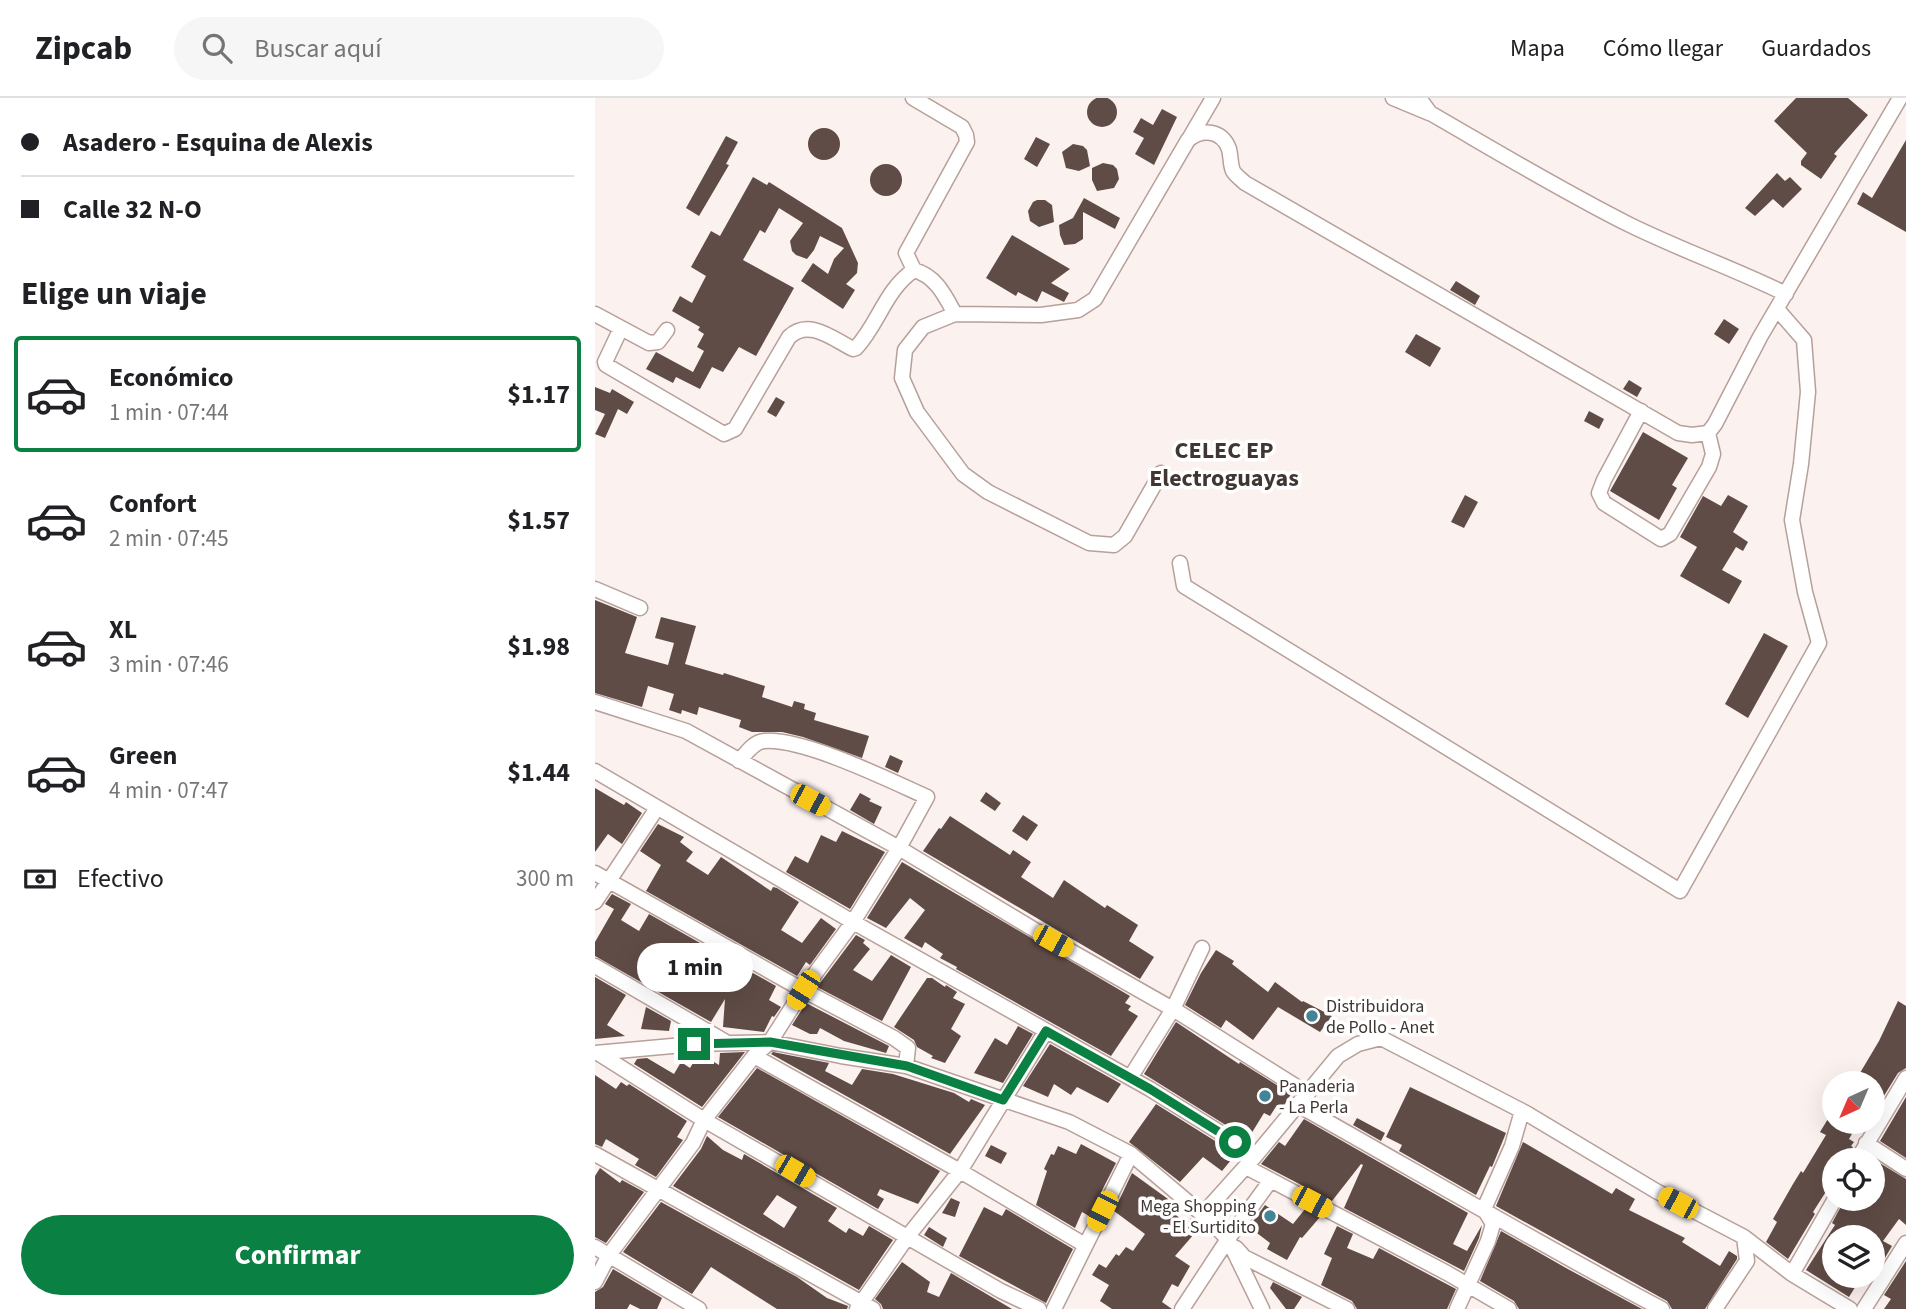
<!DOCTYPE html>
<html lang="es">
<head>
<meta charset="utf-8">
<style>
	:root { --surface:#fff; --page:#f6f6f6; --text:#202124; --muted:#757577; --line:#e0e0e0; --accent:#0b8043 }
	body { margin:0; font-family:"Source Sans 3",sans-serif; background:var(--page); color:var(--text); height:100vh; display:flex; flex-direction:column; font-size:26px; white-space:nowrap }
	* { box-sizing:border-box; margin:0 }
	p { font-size:23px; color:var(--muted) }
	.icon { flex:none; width:38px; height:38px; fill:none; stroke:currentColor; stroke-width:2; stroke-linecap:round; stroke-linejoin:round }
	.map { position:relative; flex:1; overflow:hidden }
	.sheet { display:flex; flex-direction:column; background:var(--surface); width:595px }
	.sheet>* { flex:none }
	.guide { display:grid; align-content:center; height:154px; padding:0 21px; background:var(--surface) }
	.needle { width:46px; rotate:224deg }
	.fabs { position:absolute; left:1227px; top:973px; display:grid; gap:14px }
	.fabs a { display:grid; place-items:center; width:63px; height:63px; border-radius:50%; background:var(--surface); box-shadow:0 7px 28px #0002; font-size:35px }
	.end { position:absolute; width:32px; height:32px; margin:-16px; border:9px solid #0b8043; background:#fff; box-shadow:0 0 0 4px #fff }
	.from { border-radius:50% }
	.bubble { position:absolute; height:49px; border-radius:24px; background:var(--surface); box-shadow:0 7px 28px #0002; font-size:23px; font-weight:700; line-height:49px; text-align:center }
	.car { position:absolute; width:21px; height:42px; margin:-21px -10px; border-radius:9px; box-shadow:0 0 5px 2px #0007; background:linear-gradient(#f5c518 24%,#345 0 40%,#f5c518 0 76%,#345 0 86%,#f5c518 0) }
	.guide b { display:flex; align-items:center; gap:24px; height:66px; font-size:26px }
	.guide b+b { border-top:2px solid var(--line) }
	.guide i { width:18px; height:18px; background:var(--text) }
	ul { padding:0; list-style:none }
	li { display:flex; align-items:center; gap:21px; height:116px; margin:0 14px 10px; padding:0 7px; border:4px solid transparent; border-radius:7px }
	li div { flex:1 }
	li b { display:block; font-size:26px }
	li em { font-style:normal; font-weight:700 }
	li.selected { border-color:var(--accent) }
	li>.icon { width:63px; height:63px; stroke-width:1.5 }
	h2 { padding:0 21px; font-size:32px; line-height:84px }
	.pay { display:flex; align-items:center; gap:18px; height:77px; padding:0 21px; font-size:26px }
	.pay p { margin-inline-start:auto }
	.primary-button { display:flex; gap:14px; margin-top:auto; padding:14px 21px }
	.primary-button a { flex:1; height:80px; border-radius:42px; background:var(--accent); color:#fff; font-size:28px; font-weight:700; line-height:80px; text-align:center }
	header { display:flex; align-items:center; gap:42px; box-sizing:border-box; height:98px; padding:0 35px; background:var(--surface); border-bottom:2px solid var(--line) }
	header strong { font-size:33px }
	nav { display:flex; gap:38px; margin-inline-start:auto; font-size:24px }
	.search { width:490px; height:63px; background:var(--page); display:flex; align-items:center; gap:18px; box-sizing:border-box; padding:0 24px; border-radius:38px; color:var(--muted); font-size:26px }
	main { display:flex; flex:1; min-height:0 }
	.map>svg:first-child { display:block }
	.building { fill:#604c46; fill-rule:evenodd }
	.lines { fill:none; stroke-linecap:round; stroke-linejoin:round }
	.minor-casing { stroke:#b7a09a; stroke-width:17 }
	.minor { stroke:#fff; stroke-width:14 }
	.route { stroke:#0b8043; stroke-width:9 }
	.poi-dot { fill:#438596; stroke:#fff; stroke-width:2.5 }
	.labels { text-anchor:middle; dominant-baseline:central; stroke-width:7; stroke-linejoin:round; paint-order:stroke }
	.poi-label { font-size:18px; fill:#403734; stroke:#fff; text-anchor:start }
	.district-label { font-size:24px; font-weight:bold; fill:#403734; stroke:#fff }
</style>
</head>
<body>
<header>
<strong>Zipcab</strong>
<div class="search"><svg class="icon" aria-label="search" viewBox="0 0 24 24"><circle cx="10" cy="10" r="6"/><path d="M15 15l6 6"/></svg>Buscar aquí</div>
<nav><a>Mapa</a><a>Cómo llegar</a><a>Guardados</a></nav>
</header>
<main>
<section class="sheet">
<div class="guide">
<b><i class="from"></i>Asadero - Esquina de Alexis</b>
<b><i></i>Calle 32 N-O</b>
</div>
<h2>Elige un viaje</h2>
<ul>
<li class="selected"><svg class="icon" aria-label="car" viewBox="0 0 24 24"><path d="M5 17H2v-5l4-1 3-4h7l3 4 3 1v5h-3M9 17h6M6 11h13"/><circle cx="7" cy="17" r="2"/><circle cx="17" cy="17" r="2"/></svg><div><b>Económico</b><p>1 min · 07:44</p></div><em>$1.17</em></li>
<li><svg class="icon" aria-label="car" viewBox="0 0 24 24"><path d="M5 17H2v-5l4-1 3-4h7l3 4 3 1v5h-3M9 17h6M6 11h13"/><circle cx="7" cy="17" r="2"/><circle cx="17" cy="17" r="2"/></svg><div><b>Confort</b><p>2 min · 07:45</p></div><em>$1.57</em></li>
<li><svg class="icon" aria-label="car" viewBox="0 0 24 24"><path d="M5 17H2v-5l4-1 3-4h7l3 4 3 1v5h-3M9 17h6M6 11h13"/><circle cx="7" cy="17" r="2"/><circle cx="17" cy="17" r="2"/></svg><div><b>XL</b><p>3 min · 07:46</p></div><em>$1.98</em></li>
<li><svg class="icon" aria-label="car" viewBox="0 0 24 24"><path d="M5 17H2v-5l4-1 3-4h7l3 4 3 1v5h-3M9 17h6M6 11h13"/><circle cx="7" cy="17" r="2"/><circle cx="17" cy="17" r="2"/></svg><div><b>Green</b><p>4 min · 07:47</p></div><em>$1.44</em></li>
</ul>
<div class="pay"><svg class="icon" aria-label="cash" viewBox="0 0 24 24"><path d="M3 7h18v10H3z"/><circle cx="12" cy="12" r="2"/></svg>Efectivo<p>300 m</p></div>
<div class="primary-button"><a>Confirmar</a></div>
</section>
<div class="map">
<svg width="1311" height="1211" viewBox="0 0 1311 1211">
	<rect width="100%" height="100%" fill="#fbf1ef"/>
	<path class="building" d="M492 14a15 15 0 1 1 30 0a15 15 0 1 1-30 0Z
		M1201 0H1253L1273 17 1239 56 1242 58 1226 81 1206 67V63L1212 55 1179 23Z
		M567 11 582 19 559 67 540 56 549 40 538 34 546 20 558 27Z
		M213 46a16 16 0 1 1 32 0a16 16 0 1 1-32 0Z
		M131 38 143 44 131 66 134 67 104 118 91 110Z
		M441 39 455 46 442 69 429 61Z
		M1311 42V134L1262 106 1268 94 1277 100Z
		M478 46 488 48 492 52 495 68 484 73 471 70 467 54Z
		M508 65 518 67 522 71 524 81 519 90 502 93 497 82V70Z
		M275 82a16 16 0 1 1 32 0a16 16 0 1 1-32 0Z
		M1182 75 1190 83 1195 79 1207 91 1188 110 1178 101 1160 118 1150 110Z
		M158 79 172 87 174 84 247 130 263 165 262 175 251 186 260 192 248 211 206 183 218 165 233 176 239 161 249 150 225 138 219 152 212 161 201 157 197 153 195 143 208 125 184 110 170 135 165 132 148 162 199 190 161 258 144 249 128 274 117 269 105 291 81 279 78 285 51 271 61 254 98 274 109 253 102 249 109 236 103 232 105 229 77 213 85 198 97 205 111 178 96 169 116 133 125 138Z
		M489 100 525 120 520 131 488 114V141L480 146 469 147 465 137 464 127 478 120Z
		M442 102H450L457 107 459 124 444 129 435 123 433 113 438 104Z
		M417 137 475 171 456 185 474 195 469 204 447 193 442 204 423 194 421 198 391 180Z
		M861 183 885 198 880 207 855 192Z
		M1129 221 1144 231 1134 246 1119 236Z
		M821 236 846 250 835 269 810 254Z
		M1034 282 1047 290 1042 299 1028 291Z
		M0 289 15 295 17 291 39 304 32 316 23 311 10 340 0 336 10 316 0 312Z
		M181 299 190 304 181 319 172 314Z
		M994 313 1009 321 1004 331 989 323Z
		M1048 334 1093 360 1077 387 1082 390 1064 422 1015 393Z
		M870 397 883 404 869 430 856 424Z
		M1133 397 1153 408 1138 434 1153 444 1148 453 1141 449 1127 472 1147 483 1134 506 1085 478 1102 449 1085 439 1108 398 1126 408Z
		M0 502 42 519 30 555 73 567 79 545 60 540 66 519 101 528 90 566 128 577 129 575 170 588 167 599 197 609 199 603 210 606 209 611 221 615 219 622 274 638 267 660 208 639 187 634H157L144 629 146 622 104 609 102 617 87 612 86 616 74 612 79 596 53 588 47 609 0 595Z
		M1169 535 1193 548 1153 620 1130 606Z
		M295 657 308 663 303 675 290 669Z
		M0 690 29 707 31 704 47 715 27 746 13 736 0 754Z
		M391 694 406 705 400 713 385 703Z
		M265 695 276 701 274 703 287 709 279 726 255 712Z
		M428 717 443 727 432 743 417 733Z
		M355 718 415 757 418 752 436 764 426 779 458 800 469 782 510 810 512 807 543 827 534 843 559 859 545 881 328 753 344 730 346 731Z
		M63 726 89 739 85 744 98 754 91 763 113 777 126 759 176 793 178 789 182 790 204 804 186 832 207 845 226 820 241 831 215 867 211 864 202 878 51 793 66 767 45 753Z
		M247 733 290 754 255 811 191 774 200 758 213 765 226 737 241 744Z
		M307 764 535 898 530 905 536 908 533 912 543 918 516 958 361 871 362 869 345 860 348 856 330 844 327 850 309 840 330 812 315 800 291 830 272 820Z
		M17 796 36 806 26 822 44 833 54 816 181 888 174 902 186 909 179 919 177 918 169 934 128 929 130 901 116 924 0 858V844L19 811 10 806Z
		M261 837 270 842 268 845 275 851 258 872 277 883 296 857 316 869 287 923 222 889Z
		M621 852 639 863 637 866 673 894 680 884 707 904 708 903 737 918 725 934 683 909 658 942 631 922 626 930 590 907 606 875Z
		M0 879 31 897 12 927 30 938 0 941Z
		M332 880H337L350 889 351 887 362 894 358 900 370 906 356 931 366 938 350 965 336 960 338 958 322 949 319 942 299 929Z
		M1303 903 1311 908V970L1303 975 1279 1014 1278 985H1259L1284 943Z
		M211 905 294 948 291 955 249 943 225 930 222 936H215L197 927Z
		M51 909 76 923 74 933 46 931Z
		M581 924 644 966 645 964 696 996 688 1009 682 1007 675 1018 669 1015 653 1041 549 976Z
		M423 928 438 936 408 985 379 975 400 940 412 947Z
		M455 946 526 986 513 1005 482 989 476 997 459 986 453 999 428 988Z
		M150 954 107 1009 39 966 42 961 52 960 79 976 86 964 95 970 104 955 124 967 125 955Z
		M178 954 234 965 230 973 257 987 267 971 298 976 359 995 374 1004 376 1001 390 1007 355 1056 176 956Z
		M162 970 345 1073 323 1106 285 1091 282 1097 289 1101 283 1111 123 1019Z
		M0 977 21 991 26 984 32 988 34 986 92 1023 82 1039 88 1042 61 1079 40 1067 44 1061 11 1041 7 1049 0 1046Z
		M815 989 911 1035 897 1069 895 1068 881 1097 804 1053 807 1047 791 1039Z
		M1311 999V1060L1285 1043Z
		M561 1006 641 1056 627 1073 608 1059 585 1084 534 1044Z
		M1239 1011V1024H1264L1254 1041 1259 1044 1256 1048 1258 1049 1251 1062H1239V1081L1218 1114 1220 1116 1193 1161 1171 1144 1182 1124 1178 1121 1198 1086 1206 1073 1208 1075 1231 1037 1225 1034Z
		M762 1020 790 1035 786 1043 758 1027Z
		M709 1021 873 1115 858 1146 872 1153 887 1127 884 1140 869 1173 749 1110 768 1067 766 1066 737 1103 666 1066 684 1044 690 1048Z
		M112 1038 128 1052 147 1062 149 1056 242 1110 233 1123 251 1135 254 1130 268 1138 274 1128 298 1142 264 1192 78 1088 106 1051ZM182 1097 202 1109 189 1130 168 1116Z
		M928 1044 1017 1096 1021 1090 1040 1101 1034 1112 1090 1140 1087 1144 1125 1168 1134 1153 1142 1158V1161L1110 1211H1077L1072 1203 901 1108Z
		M486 1046 521 1065 494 1118 487 1114 480 1130 441 1107 452 1073 449 1071 456 1056 459 1057 463 1048 481 1056Z
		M396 1047 412 1055 406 1066 390 1058Z
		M1278 1061 1311 1081V1127L1304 1121 1288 1143 1297 1148 1278 1180V1139H1239V1178H1267L1254 1199 1211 1172 1240 1127 1237 1125 1250 1101H1278Z
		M5 1070 25 1085 27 1082 49 1094 11 1145 0 1139V1078Z
		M537 1075 573 1101 569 1106 591 1126 596 1120 606 1128 580 1158 595 1168 583 1189 577 1186 567 1204 577 1211H517L505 1203 514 1187 497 1177 504 1166 511 1170 521 1156 524 1158 531 1149 538 1153 550 1136 519 1113Z
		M356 1100 365 1104 360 1119 347 1115Z
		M66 1104 202 1179 232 1200 253 1208 252 1211H182L116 1169 97 1196 28 1154Z
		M670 1107 698 1126 710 1111 725 1119 707 1140 705 1139 692 1162 672 1151 675 1145 654 1129Z
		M389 1109 407 1118 411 1111 478 1151 451 1205 364 1158Z
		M742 1128 758 1136 752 1150 778 1161 784 1150 861 1191 852 1211H762L757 1203 726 1187 737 1160 729 1156Z
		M334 1129 352 1140 348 1149 329 1137Z
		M906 1133 971 1170 1047 1211H924L919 1203 885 1183Z
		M1311 1163V1211H1289L1296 1201 1289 1197Z
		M307 1164 335 1184 332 1194 344 1199 356 1175 417 1211H288L286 1206 280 1201Z
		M18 1171 67 1200 62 1211H45L35 1206 32 1211H0V1194L8 1189Z
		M678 1184 707 1199 699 1211H691L675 1190Z"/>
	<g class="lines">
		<defs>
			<path id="minor" d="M318 0 367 29 371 37 372 44 311 155 319 172
				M798 0 834 15
				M824 0 835 15C901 53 967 93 1035 127 1086 152 1140 171 1191 196
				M594 41 618 0
				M0 216 54 245 63 244 72 232
				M26 230 10 264 11 267 129 336 140 331 194 239C214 220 238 241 258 251L261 250C284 225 290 192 319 172 341 178 350 198 360 216
				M1046 313 1009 382 1004 395 1009 405 1066 441 1075 436 1114 369 1118 356 1113 335
				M566 375 530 438 519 447 494 445 393 394 368 376 322 314 307 280 310 252 328 229 360 216 446 217 483 212 500 201 593 42C607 30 627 32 634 51 636 58 635 66 638 73 641 78 646 81 650 85L1083 335 1097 337 1113 335 1120 326 1165 239 1305 0
				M585 465 589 488 1085 793 1224 545 1210 494 1197 422 1206 366 1213 294 1209 242 1182 211
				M0 491 45 510
				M0 604 91 633 304 750 458 843 583 914 713 996
				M0 673 258 824 555 991 661 1057
				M0 775 208 892 299 940 313 950 311 968
				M0 804 62 710
				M0 868 131 944
				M0 955 99 946 175 944 246 958 311 968 474 1024 536 1056 613 1121 633 1141 667 1211
				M3 955 109 1022 406 1193 444 1211
				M159 958 365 1073 490 1147
				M535 980 578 911 607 850
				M703 1007C824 1075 944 1146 1067 1211
				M1271 1045 1311 1071
				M0 1056 278 1211
				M1262 1062 1311 980
				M651 1069 852 1175 914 1211
				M608 1116 661 1057 743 958 763 946 786 940 931 1015 1061 1093 1149 1139 1197 1176 1255 1211
				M0 1149 104 1211
				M641 1150 649 1159 752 1211
				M1197 1176 1240 1101
				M0 1184 14 1157 98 1045 109 1022 159 958 175 944 208 892 258 824 304 750 332 699C294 682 209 640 169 643 158 644 151 656 144 663
				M262 1211 313 1138 365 1073 451 933
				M459 1211 536 1056
				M587 1211 633 1141 676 1082
				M862 1211 893 1143 898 1126 889 1111 917 1048 927 1013
				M1120 1211 1152 1163 1149 1139
				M1269 1211 1311 1145"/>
		</defs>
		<use href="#minor" class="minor-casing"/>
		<use href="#minor" class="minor"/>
	</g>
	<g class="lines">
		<path class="route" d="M99 946 175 944 312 968 408 1002 451 933 555 991 640 1044"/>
	</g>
	<g class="poi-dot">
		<circle cx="717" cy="918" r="7"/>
		<circle cx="670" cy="998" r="7"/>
		<circle cx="675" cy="1118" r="7"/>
	</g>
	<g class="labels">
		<g class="poi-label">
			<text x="731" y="908">Distribuidora<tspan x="731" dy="21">de Pollo - Anet</tspan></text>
			<text x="684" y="988">Panaderia<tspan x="684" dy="21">- La Perla</tspan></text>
			<text x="661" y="1108" text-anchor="end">Mega Shopping<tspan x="661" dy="21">- El Surtidito</tspan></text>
		</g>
		<g class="district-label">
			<text x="629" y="352">CELEC EP<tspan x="629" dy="28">Electroguayas</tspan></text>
		</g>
	</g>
</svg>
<div class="fabs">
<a><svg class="needle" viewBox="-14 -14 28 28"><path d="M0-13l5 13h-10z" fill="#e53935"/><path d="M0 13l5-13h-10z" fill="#757577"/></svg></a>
<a><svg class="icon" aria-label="locate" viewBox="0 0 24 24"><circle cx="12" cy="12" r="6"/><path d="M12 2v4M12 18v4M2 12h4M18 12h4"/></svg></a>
<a><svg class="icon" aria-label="layers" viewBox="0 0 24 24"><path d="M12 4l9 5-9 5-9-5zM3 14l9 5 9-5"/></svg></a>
</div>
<i class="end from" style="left:640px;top:1044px"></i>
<i class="end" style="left:99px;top:946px"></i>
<div class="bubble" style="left:42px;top:845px;width:116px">1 min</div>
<i class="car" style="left:215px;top:702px;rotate:118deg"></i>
<i class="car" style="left:458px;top:843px;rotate:119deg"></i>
<i class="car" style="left:208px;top:892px;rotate:212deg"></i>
<i class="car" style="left:200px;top:1073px;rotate:120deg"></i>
<i class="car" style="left:717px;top:1104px;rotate:118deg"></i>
<i class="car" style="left:1083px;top:1105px;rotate:298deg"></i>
<i class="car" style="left:507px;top:1113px;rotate:207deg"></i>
</div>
</main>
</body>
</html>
